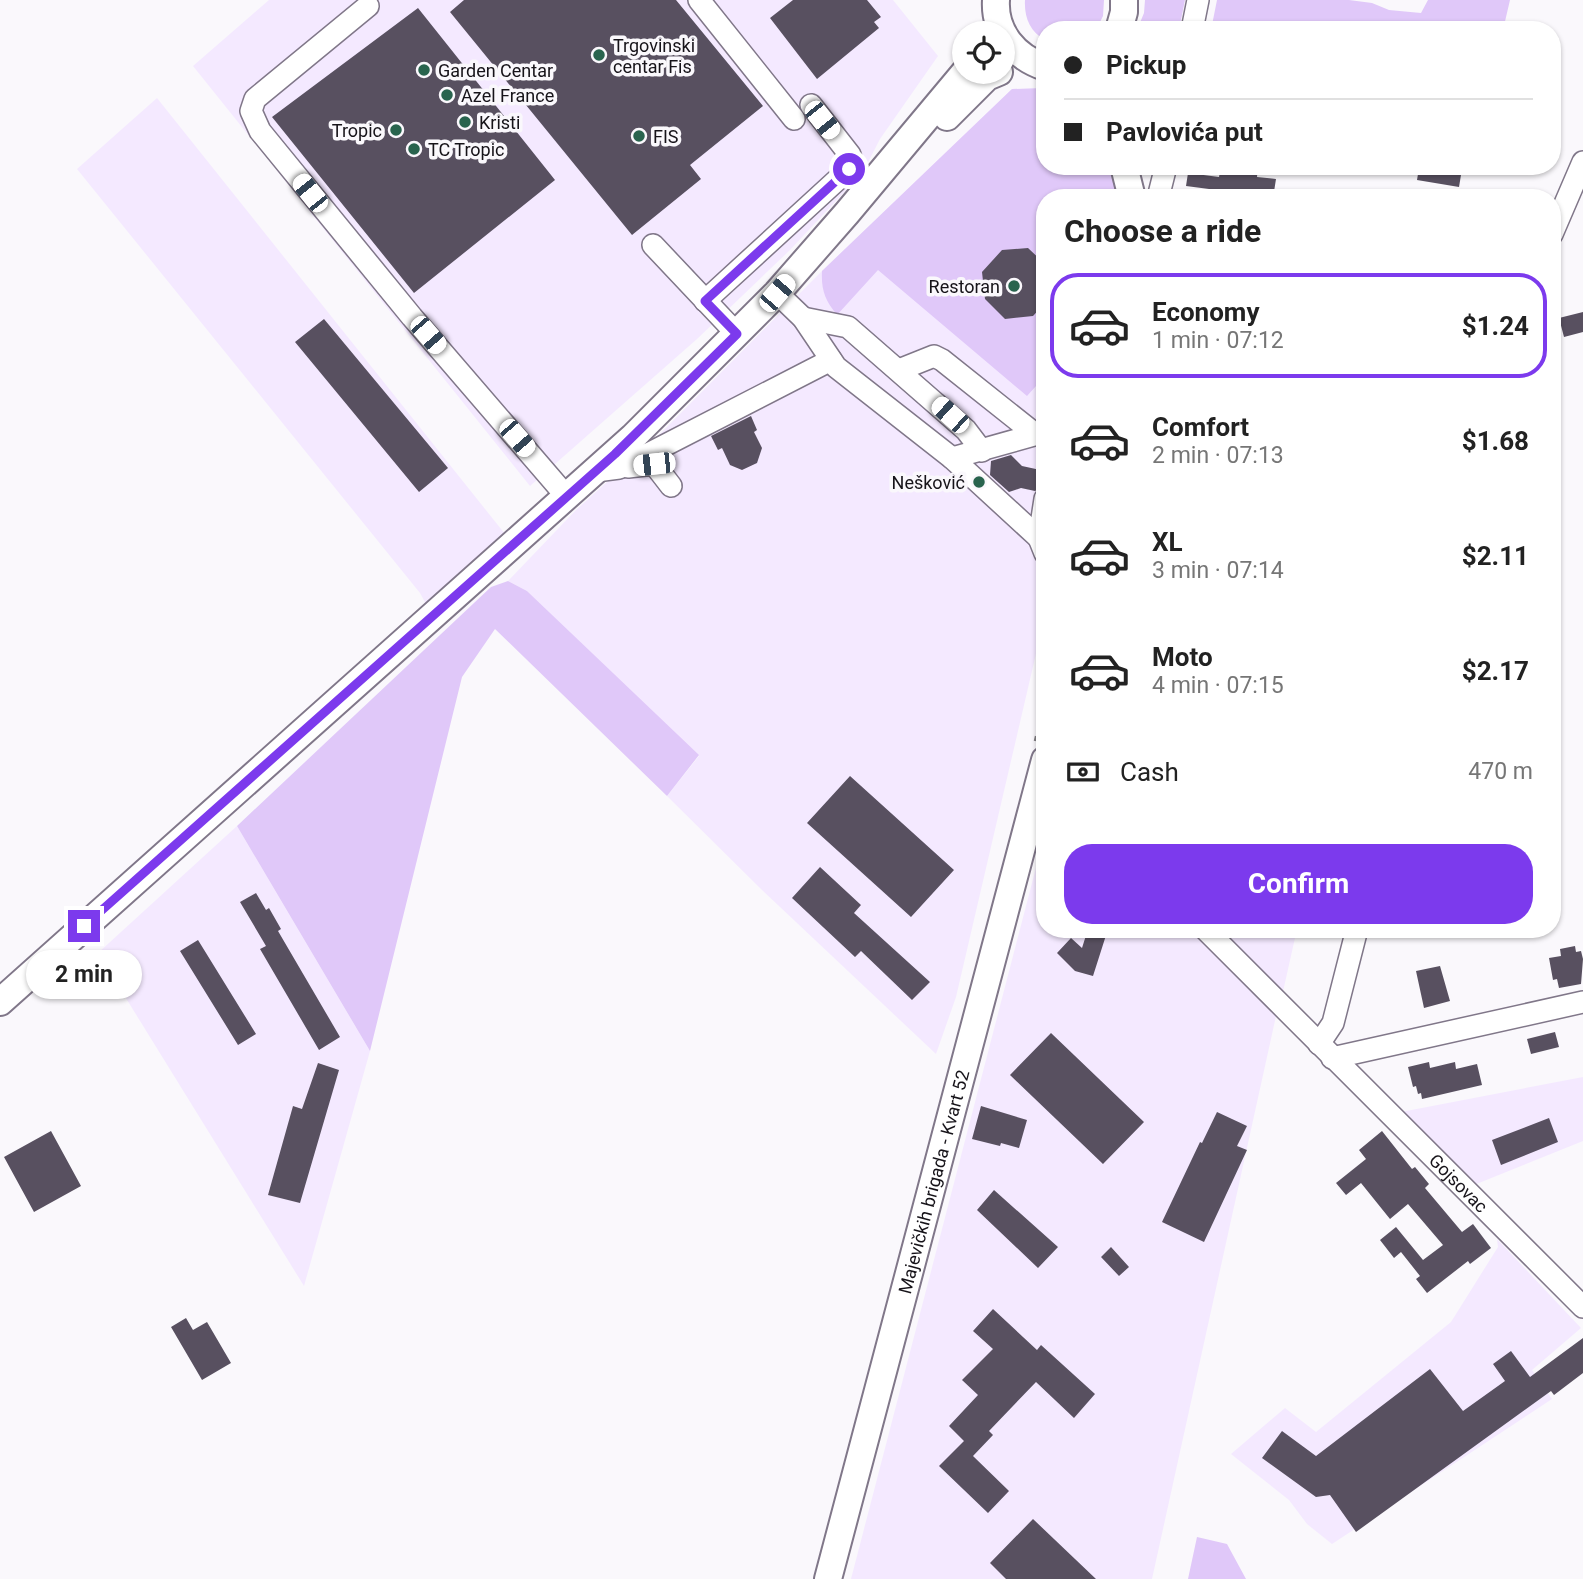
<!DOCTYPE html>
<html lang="en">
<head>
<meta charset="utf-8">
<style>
	:root { --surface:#fff; --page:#f6f6f6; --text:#222; --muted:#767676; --line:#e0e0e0; --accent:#7c3aed }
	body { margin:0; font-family:Roboto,sans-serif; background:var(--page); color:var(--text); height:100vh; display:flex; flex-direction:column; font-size:26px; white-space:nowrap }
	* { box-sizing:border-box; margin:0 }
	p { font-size:23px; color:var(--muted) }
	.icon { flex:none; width:38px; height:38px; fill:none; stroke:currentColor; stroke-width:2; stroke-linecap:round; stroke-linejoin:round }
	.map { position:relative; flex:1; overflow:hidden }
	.panel { position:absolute; left:1036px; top:189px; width:525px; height:749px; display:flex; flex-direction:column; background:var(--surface); border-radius:28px; box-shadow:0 2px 5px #0004 }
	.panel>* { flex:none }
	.hud { position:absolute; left:1036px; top:21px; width:525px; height:154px; border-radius:28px; box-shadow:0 2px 5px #0004; display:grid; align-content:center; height:154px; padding:0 28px; background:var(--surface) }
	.fabs { position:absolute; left:952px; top:21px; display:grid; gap:14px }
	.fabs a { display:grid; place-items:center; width:63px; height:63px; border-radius:50%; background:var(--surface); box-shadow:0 2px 5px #0004; font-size:35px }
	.end { position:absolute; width:32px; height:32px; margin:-16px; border:9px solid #7c3aed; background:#fff; box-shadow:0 0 0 4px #fff }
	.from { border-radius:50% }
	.bubble { position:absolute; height:49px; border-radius:24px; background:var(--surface); box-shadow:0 2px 5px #0004; font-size:23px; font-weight:700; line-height:49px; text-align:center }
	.car { position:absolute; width:21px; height:42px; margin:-21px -10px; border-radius:9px; box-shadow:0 0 5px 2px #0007; background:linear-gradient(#fff 24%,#345 0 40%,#fff 0 76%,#345 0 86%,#fff 0) }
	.hud b { display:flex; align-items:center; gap:24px; height:66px; font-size:26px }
	.hud b+b { border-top:2px solid var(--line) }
	.hud i { width:18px; height:18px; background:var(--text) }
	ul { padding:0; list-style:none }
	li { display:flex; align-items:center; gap:21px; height:105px; margin:0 14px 10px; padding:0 14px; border:4px solid transparent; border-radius:28px }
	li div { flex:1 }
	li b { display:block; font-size:26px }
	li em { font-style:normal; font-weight:700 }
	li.selected { border-color:var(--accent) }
	li>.icon { width:63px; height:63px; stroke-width:1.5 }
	h2 { padding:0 28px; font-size:32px; line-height:84px }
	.pay { display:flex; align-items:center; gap:18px; height:77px; padding:0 28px; font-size:26px }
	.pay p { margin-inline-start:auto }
	.cta { display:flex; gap:14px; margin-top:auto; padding:14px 28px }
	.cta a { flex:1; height:80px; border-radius:28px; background:var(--accent); color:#fff; font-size:28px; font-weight:700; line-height:80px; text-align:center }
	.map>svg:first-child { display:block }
	.built { fill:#f4e9ff }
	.green { fill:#e0c8f9 }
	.building { fill:#585060 }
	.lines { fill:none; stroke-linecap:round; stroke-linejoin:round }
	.minor-casing { stroke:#807789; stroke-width:24 }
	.major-casing { stroke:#807789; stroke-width:30 }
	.path { stroke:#827f84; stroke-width:2.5; stroke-dasharray:5 5; stroke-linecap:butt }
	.minor { stroke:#fff; stroke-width:21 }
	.major { stroke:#fff; stroke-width:26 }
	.route { stroke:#7c3aed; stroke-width:9 }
	.poi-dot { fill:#29644e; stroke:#faf8fc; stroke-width:2.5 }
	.labels { text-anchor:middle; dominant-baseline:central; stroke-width:7; stroke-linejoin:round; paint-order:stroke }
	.poi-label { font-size:18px; fill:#161319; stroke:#faf8fc; text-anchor:start }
	.street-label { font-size:18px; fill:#161319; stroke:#faf8fc }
</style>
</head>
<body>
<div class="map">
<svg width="1583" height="1579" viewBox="0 0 1583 1579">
	<rect width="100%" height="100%" fill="#faf8fc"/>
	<path class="built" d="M269 0H893L938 56 880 139 863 172 790 250 697 339 530 486 193 66Z
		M1045 88V166H1108L1118 198H1045V615L956 997 936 1054 762 890 667 796 699 756 527 591 508 581 576 510 661 433 822 271 1012 89Z
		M157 98 505 534 426 604 420 593 77 169Z
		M237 826 370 1051 304 1286 98 953Z
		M1045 833V929H1191L1276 1016 1152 1579H851Z
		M1217 929H1297L1282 996Z
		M1583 1077V1141L1474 1185 1401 1112Z
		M1497 1239 1581 1328 1532 1370 1552 1399 1332 1544 1307 1524 1289 1500 1231 1454 1285 1408 1316 1432 1451 1322 1498 1247Z"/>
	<path class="green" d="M1025 0H1104L1103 16 1096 30H1045V40C1030 32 1024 17 1025 0Z
		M1145 0H1185L1179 30H1137L1144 13Z
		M1217 0H1349L1372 3 1389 10 1421 13 1428 0H1510L1503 30H1211Z
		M1045 88V166H1108L1118 198H1045V376L1027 396 878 270 837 315C825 300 821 290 822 271L1012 89Z
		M508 581 527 591 699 755 667 796 495 629 462 677 370 1051 237 826 491 587Z
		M1197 1537 1227 1544 1246 1579H1188Z"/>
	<path class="building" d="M464 0H676L763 106 690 165 701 179 632 235 450 12Z
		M793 0H867L881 17 874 22 879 28 817 79 770 18Z
		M418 8 555 180 414 293 272 117Z
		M1221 166H1258L1257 177 1276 179 1273 198H1231L1232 192 1186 186 1188 173 1219 177Z
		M1419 168 1461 175 1459 187 1417 180Z
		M1028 248 1045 264V303L1033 316 1005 319 985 299 982 272 1002 250Z
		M1583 312V332L1564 337 1559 318Z
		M324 319 448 468 419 492 295 342Z
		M751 416 757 430 754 432 762 448 757 463 742 470 730 465 722 448 718 450 711 436Z
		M1011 455 1022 466 1045 471V486L1035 491 1021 488 1009 492 990 475 991 461Z
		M850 776 954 870 911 917 807 823Z
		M820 867 861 905 854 913 930 982 912 1000 861 951 855 957 792 898Z
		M256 893 266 910 269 908 281 929 278 931 340 1037 319 1050 260 949 266 946 240 902Z
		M1088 929H1108L1093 976 1075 971 1057 953 1071 938 1082 948Z
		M198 940 256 1034 238 1045 180 951Z
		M1575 946 1576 952 1581 951 1583 959 1581 984 1559 988 1557 979 1553 980 1549 958 1561 956 1560 949Z
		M1440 966 1450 1001 1424 1008 1416 971Z
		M1555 1032 1559 1047 1531 1054 1527 1039Z
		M1051 1033 1144 1122 1103 1164 1010 1075Z
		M1429 1062 1430 1068 1455 1062 1456 1069 1477 1064 1482 1085 1422 1099 1421 1093 1418 1094 1416 1086 1413 1087 1408 1067Z
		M318 1063 339 1070 300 1203 268 1195 293 1106 302 1109Z
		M981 1106 1027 1120 1019 1148 1001 1143 1000 1146 972 1139Z
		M1217 1112 1247 1126 1237 1146 1247 1150 1204 1242 1162 1222 1200 1142 1202 1143Z
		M1549 1118 1558 1142 1501 1165 1492 1140Z
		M51 1131 81 1186 34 1212 4 1157Z
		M1382 1131 1412 1169 1415 1167 1429 1184 1425 1188 1462 1232 1473 1224 1491 1248 1470 1264 1468 1261 1427 1293 1416 1279 1420 1276 1401 1252 1394 1258 1380 1240 1396 1227 1423 1260 1443 1245 1408 1204 1390 1219 1361 1183 1346 1195 1336 1183 1366 1159 1359 1150Z
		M994 1190 1058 1247 1038 1268 977 1210Z
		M1111 1247 1129 1267 1119 1276 1101 1257Z
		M993 1309 1037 1350 1041 1345 1095 1394 1074 1418 1036 1382 989 1431 993 1435 973 1456 1009 1491 988 1513 939 1466 964 1441 949 1426 978 1395 962 1380 993 1349 973 1331Z
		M186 1318 193 1330 207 1322 231 1363 202 1380 171 1327Z
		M1583 1338V1373L1554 1395 1551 1391 1356 1532 1330 1495 1316 1497 1262 1458 1282 1431 1316 1456 1430 1369 1463 1411 1505 1381 1493 1364 1511 1351 1530 1377Z
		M1033 1519 1096 1579H1006L990 1563Z"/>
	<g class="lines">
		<defs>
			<g id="minor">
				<path d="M699 0 794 119"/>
				<path d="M368 6 255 99 251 111 260 131 412 317 567 497"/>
				<path d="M1192 30 1198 0"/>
				<path d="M1158 198 1166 166"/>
				<path d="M1552 234 1583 162"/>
				<path d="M653 245 737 334"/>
				<path d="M777 293 803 318 836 367 952 458"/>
				<path d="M705 301 849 169 852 161 850 155 811 105"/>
				<path d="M803 318 848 327 966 430 982 451"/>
				<path d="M899 370 934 356 942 360 1035 434"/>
				<path d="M628 467 654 464 671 486"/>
				<path d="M596 471 619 468 650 453 831 360"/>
				<path d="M1045 499 1039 538 1045 553"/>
				<path d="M1039 538 952 458 1045 432"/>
				<path id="s1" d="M1205 929 1583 1307"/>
				<path d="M1319 1044 1333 1023 1357 929"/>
				<path d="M1332 1058 1583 1002"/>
			</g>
			<g id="major">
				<path d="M996 0C994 32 1015 57 1045 67"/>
				<path d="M1119 30 1124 12V0"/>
				<path d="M947 117 987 77 999 72"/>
				<path d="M1124 166 1132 198"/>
				<path d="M0 1002 633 437 777 293 847 213 965 72"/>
				<path id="s2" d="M828 1579 1045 760"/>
			</g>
		</defs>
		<use href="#minor" class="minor-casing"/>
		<use href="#major" class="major-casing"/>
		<path class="path" d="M1035 741 1045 696"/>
		<use href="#minor" class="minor"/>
		<use href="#major" class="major"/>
	</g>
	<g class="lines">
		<path class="route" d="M84 926 615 454 737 334 705 301 849 169"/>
	</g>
	<g class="poi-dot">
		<circle cx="599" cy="55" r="7"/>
		<circle cx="424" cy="70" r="7"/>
		<circle cx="447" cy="95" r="7"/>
		<circle cx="465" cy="122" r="7"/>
		<circle cx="396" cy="130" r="7"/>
		<circle cx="639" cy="136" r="7"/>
		<circle cx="414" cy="149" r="7"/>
		<circle cx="1014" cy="286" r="7"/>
		<circle cx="979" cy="482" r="7"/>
	</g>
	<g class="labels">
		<g class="poi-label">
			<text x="613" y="45">Trgovinski<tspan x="613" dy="21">centar Fis</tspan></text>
			<text x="438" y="70">Garden Centar</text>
			<text x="461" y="95">Azel France</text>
			<text x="479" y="122">Kristi</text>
			<text x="382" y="130" text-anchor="end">Tropic</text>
			<text x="653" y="136">FIS</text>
			<text x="428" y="149">TC Tropic</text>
			<text x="1000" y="286" text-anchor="end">Restoran</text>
			<text x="965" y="482" text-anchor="end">Nešković</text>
		</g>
		<g class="street-label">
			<text stroke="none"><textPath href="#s2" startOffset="411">Majevičkih brigada - Kvart 52</textPath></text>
			<text stroke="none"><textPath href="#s1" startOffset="359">Gojsovac</textPath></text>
		</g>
	</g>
</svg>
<div class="fabs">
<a><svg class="icon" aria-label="locate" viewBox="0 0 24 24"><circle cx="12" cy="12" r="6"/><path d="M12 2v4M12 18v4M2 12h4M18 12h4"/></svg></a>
</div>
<i class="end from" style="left:849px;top:169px"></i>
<i class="end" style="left:84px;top:926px"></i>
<div class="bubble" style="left:26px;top:950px;width:116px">2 min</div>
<i class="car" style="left:822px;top:120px;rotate:141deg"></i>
<i class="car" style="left:310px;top:193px;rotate:321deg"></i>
<i class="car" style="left:777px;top:293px;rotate:41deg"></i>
<i class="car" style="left:428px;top:335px;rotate:139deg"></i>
<i class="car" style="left:950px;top:415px;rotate:312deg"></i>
<i class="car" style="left:517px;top:438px;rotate:139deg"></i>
<i class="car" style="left:654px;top:464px;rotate:264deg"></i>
<div class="hud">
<b><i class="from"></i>Pickup</b>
<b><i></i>Pavlovića put</b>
</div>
<section class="panel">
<h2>Choose a ride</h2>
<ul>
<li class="selected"><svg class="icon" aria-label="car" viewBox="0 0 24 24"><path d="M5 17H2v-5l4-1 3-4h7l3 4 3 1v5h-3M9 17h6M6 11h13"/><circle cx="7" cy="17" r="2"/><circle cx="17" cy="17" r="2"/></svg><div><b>Economy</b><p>1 min · 07:12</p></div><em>$1.24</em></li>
<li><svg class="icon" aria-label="car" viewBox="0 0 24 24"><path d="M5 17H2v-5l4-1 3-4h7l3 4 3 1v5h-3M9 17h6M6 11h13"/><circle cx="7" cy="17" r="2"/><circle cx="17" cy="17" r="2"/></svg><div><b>Comfort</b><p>2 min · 07:13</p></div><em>$1.68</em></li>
<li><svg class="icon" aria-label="car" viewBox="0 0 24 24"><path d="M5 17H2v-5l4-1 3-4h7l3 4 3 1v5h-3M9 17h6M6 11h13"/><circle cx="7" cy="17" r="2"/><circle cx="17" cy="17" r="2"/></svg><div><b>XL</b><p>3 min · 07:14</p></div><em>$2.11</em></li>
<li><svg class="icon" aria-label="car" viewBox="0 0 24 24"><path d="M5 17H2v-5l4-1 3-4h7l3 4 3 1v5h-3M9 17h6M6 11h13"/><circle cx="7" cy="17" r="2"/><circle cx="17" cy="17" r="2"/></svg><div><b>Moto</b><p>4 min · 07:15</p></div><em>$2.17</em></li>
</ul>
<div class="pay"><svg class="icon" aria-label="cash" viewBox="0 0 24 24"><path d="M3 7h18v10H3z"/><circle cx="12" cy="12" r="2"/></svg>Cash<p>470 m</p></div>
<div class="cta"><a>Confirm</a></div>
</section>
</div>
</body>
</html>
